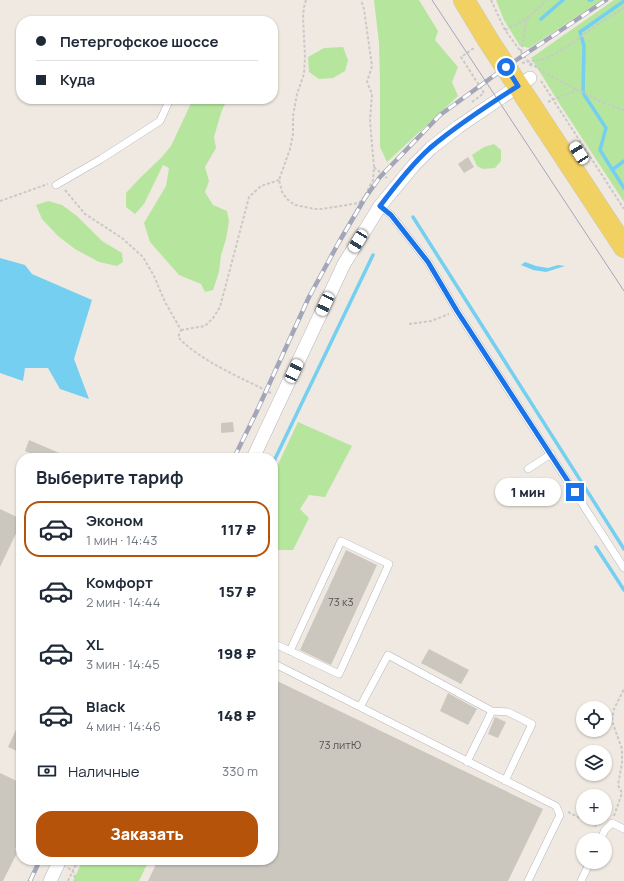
<!DOCTYPE html>
<html lang="ru">
<head>
<meta charset="utf-8">
<style>
	:root { --surface:#fff; --page:#f2f2f3; --text:#1f2937; --muted:#747a83; --line:#e0e1e3; --accent:#b45309 }
	body { margin:0; font-family:Manrope,sans-serif; background:var(--page); color:var(--text); height:100vh; display:flex; flex-direction:column; font-size:15px; white-space:nowrap }
	* { box-sizing:border-box; margin:0 }
	p { font-size:13px; color:var(--muted) }
	.icon { flex:none; width:22px; height:22px; fill:none; stroke:currentColor; stroke-width:2; stroke-linecap:round; stroke-linejoin:round }
	.map { position:relative; flex:1; overflow:hidden }
	.drawer { position:absolute; left:16px; top:453px; width:262px; height:412px; display:flex; flex-direction:column; background:var(--surface); border-radius:16px; box-shadow:0 1px 3px #0004 }
	.drawer>* { flex:none }
	.banner { position:absolute; left:16px; top:16px; width:262px; height:88px; border-radius:16px; box-shadow:0 1px 3px #0004; display:grid; align-content:center; height:88px; padding:0 20px; background:var(--surface) }
	.buttons { position:absolute; left:576px; top:701px; display:grid; gap:8px }
	.buttons a { display:grid; place-items:center; width:36px; height:36px; border-radius:50%; background:var(--surface); box-shadow:0 1px 3px #0004; font-size:20px }
	.end { position:absolute; width:18px; height:18px; margin:-9px; border:5px solid #1a73e8; background:#fff; box-shadow:0 0 0 2px #fff }
	.from { border-radius:50% }
	.bubble { position:absolute; height:28px; border-radius:14px; background:var(--surface); box-shadow:0 1px 3px #0004; font-size:13px; font-weight:800; line-height:28px; text-align:center }
	.car { position:absolute; width:12px; height:24px; margin:-12px -6px; border-radius:5px; box-shadow:0 0 3px 1px #0007; background:linear-gradient(#fff 24%,#345 0 40%,#fff 0 76%,#345 0 86%,#fff 0) }
	.banner b { display:flex; align-items:center; gap:14px; height:38px; font-size:15px }
	.banner b+b { border-top:1px solid var(--line) }
	.banner i { width:10px; height:10px; background:var(--text) }
	ul { padding:0; list-style:none }
	li { display:flex; align-items:center; gap:12px; height:56px; margin:0 8px 6px; padding:0 12px; border:2px solid transparent; border-radius:16px }
	li div { flex:1 }
	li b { display:block; font-size:15px }
	li em { font-style:normal; font-weight:800 }
	li.current { border-color:var(--accent) }
	li>.icon { width:36px; height:36px; stroke-width:1.5 }
	h2 { padding:0 20px; font-size:18px; line-height:48px }
	.pay { display:flex; align-items:center; gap:10px; height:44px; padding:0 20px; font-size:15px }
	.pay p { margin-inline-start:auto }
	.action { display:flex; gap:8px; margin-top:auto; padding:8px 20px }
	.action a { flex:1; height:46px; border-radius:16px; background:var(--accent); color:#fff; font-size:16px; font-weight:800; line-height:46px; text-align:center }
	.map>svg:first-child { display:block }
	.green { fill:#b6e59e }
	.water { fill:#75cff0 }
	.lines { fill:none; stroke-linecap:round; stroke-linejoin:round }
	.stream { stroke:#75cff0; stroke-width:3.5 }
	.building { fill:#cbc7bf }
	.service-casing { stroke:#b4b7c1; stroke-width:8 }
	.minor-casing { stroke:#b4b7c1; stroke-width:14 }
	.primary-casing { stroke:#c9c9c9; stroke-width:22 }
	.path { stroke:#c9c9c9; stroke-width:2; stroke-dasharray:3 2; stroke-linecap:butt }
	.service { stroke:#fff; stroke-width:7 }
	.minor { stroke:#fff; stroke-width:13 }
	.primary { stroke:#f2d163; stroke-width:21 }
	.tram { stroke:#a3a6b8; stroke-width:1 }
	.rail-casing { stroke:#a3a6b8; stroke-width:4.5 }
	.rail { stroke:#fff; stroke-width:3; stroke-dasharray:9; stroke-linecap:butt }
	.route { stroke:#1a73e8; stroke-width:5 }
	.labels { text-anchor:middle; dominant-baseline:central; stroke-width:3; stroke-linejoin:round; paint-order:stroke }
	.number-label { font-size:11px; fill:#555452 }
</style>
</head>
<body>
<div class="map">
<svg width="624" height="881" viewBox="0 0 624 881">
	<rect width="100%" height="100%" fill="#efe9e1"/>
	<path class="green" d="M374 0H419L438 31 435 40 458 67 452 82 458 96 387 162 380 147V78L379 43Z
		M496 0H602L529 48 520 46 504 20Z
		M614 0H624V202L561 106 531 58Z
		M343 47 348 60 345 71 333 78 319 79 309 72 308 57 324 48Z
		M193 99H227L221 113 214 137 216 148 205 167 209 181 205 192 213 205 227 211 229 221 226 239 221 255 219 272 213 290 205 292 201 284 179 275 150 242 144 223 166 186 169 168 163 165 144 204 135 214 126 207V193L140 178 161 158 171 146Z
		M494 144 501 150V161L495 168 483 169 477 166 472 155 484 147Z
		M48 201 62 205 77 216 102 241 122 253 123 262 117 266 99 262 75 249 58 236 42 219 36 205Z
		M298 422 352 446 325 497 309 495 300 509 309 518 293 550H273V475Z
		M83 860H149L139 881H73Z"/>
	<path class="water" d="M0 258 25 265 32 274 92 300 74 359 89 399 60 389 48 368H25L23 381 0 373Z
		M525 262 536 266 548 268 558 265 565 266 546 272 533 270 521 265Z"/>
	<g class="lines">
		<path class="stream" d="M589 0H592
			M624 1 580 32 584 46 583 92 585 96 606 128 600 150 624 188
			M541 19 563 0
			M612 170 624 161
			M413 217 624 549
			M273 463 373 255
			M596 547 624 590"/>
	</g>
	<path class="building" d="M468 157 474 167 464 173 458 164Z
		M233 422 234 432 221 433V423Z
		M29 440 71 458H41L25 451Z
		M0 509 21 519V523L0 567Z
		M346 550 377 565 331 665 300 650Z
		M429 649 469 670 461 684 421 663Z
		M273 679 543 809 508 881H148L158 860H273Z
		M448 693 477 709 468 725 440 711Z
		M495 717 506 722 498 738 488 734Z
		M21 719V753L8 747Z
		M0 773 21 783V838L15 850 18 851 3 881H0Z"/>
	<g class="lines">
		<defs>
			<path id="service" d="M56 185 101 159 160 121 170 99
				M380 206 391 215 428 262 457 311 624 568
				M528 469 551 454
				M273 643 339 674 389 564 341 541 290 651
				M273 663 556 806 560 815 528 881
				M360 707 388 655 492 711 508 712 532 724 505 781
				M467 762 492 711
				M600 840 605 830 612 823 624 829
				M581 881 590 862"/>
			<path id="minor" d="M253 458 344 264 380 206 414 165 431 148 458 127 530 78
				M50 881 60 860"/>
			<path id="primary" d="M464 0 488 40 624 247"/>
		</defs>
		<use href="#service" class="service-casing"/>
		<use href="#minor" class="minor-casing"/>
		<use href="#primary" class="primary-casing"/>
		<path class="path" d="M306 0 304 7 303 17 305 57 304 74 297 94 293 116V134L290 149 279 180 282 192 287 199 295 205 315 209H322L359 203 364 197 373 180 374 167 371 133 370 120 372 94 367 82 372 66 364 9 361 0
			M491 0 505 30 532 67
			M505 30 527 18 547 0
			M521 52 527 18
			M522 63C531 60 540 61 549 57 565 50 581 36 595 26 605 19 615 14 624 7
			M530 63 552 77 578 90
			M541 81 624 209
			M472 102 484 93 461 57 474 48
			M548 102 552 100 578 90 583 92 604 103 624 110
			M374 167 387 178
			M65 190 85 214 122 238 143 257 154 276 165 302 181 330 178 337C200 361 242 378 271 393
			M0 201 48 184
			M409 324 431 321 449 314
			M181 330 205 326 213 318 220 307 249 197 261 186 279 180
			M568 812 596 826
			M614 816 622 793 618 785 622 763V749L612 721 614 709 624 689
			M68 868 73 871 76 881
			M68 881 78 860"/>
		<use href="#service" class="service"/>
		<use href="#minor" class="minor"/>
		<use href="#primary" class="primary"/>
		<path class="tram" d="M432 0 624 291"/>
		<defs>
			<path id="rail" d="M234 458 256 413 309 297 339 242 365 198 380 177 440 115 506 67 606 0
				M30 881 40 860"/>
		</defs>
		<use href="#rail" class="rail-casing"/>
		<use href="#rail" class="rail"/>
	</g>
	<g class="lines">
		<path class="route" d="M506 67 518 86C488 105 457 125 430 148 411 165 395 186 380 206L391 215 428 262 457 311 575 492"/>
	</g>
	<g class="labels">
		<g class="number-label">
			<text x="341" y="601">73 к3</text>
			<text x="340" y="744">73 литЮ</text>
		</g>
	</g>
</svg>
<div class="buttons">
<a><svg class="icon" aria-label="locate" viewBox="0 0 24 24"><circle cx="12" cy="12" r="6"/><path d="M12 2v4M12 18v4M2 12h4M18 12h4"/></svg></a>
<a><svg class="icon" aria-label="layers" viewBox="0 0 24 24"><path d="M12 4l9 5-9 5-9-5zM3 14l9 5 9-5"/></svg></a>
<a>+</a>
<a>−</a>
</div>
<i class="end from" style="left:506px;top:67px"></i>
<i class="end" style="left:575px;top:492px"></i>
<div class="bubble" style="left:495px;top:478px;width:66px">1 мин</div>
<i class="car" style="left:579px;top:153px;rotate:327deg"></i>
<i class="car" style="left:358px;top:241px;rotate:211deg"></i>
<i class="car" style="left:325px;top:304px;rotate:205deg"></i>
<i class="car" style="left:294px;top:371px;rotate:25deg"></i>
<div class="banner">
<b><i class="from"></i>Петергофское шоссе</b>
<b><i></i>Куда</b>
</div>
<section class="drawer">
<h2>Выберите тариф</h2>
<ul>
<li class="current"><svg class="icon" aria-label="car" viewBox="0 0 24 24"><path d="M5 17H2v-5l4-1 3-4h7l3 4 3 1v5h-3M9 17h6M6 11h13"/><circle cx="7" cy="17" r="2"/><circle cx="17" cy="17" r="2"/></svg><div><b>Эконом</b><p>1 мин · 14:43</p></div><em>117 ₽</em></li>
<li><svg class="icon" aria-label="car" viewBox="0 0 24 24"><path d="M5 17H2v-5l4-1 3-4h7l3 4 3 1v5h-3M9 17h6M6 11h13"/><circle cx="7" cy="17" r="2"/><circle cx="17" cy="17" r="2"/></svg><div><b>Комфорт</b><p>2 мин · 14:44</p></div><em>157 ₽</em></li>
<li><svg class="icon" aria-label="car" viewBox="0 0 24 24"><path d="M5 17H2v-5l4-1 3-4h7l3 4 3 1v5h-3M9 17h6M6 11h13"/><circle cx="7" cy="17" r="2"/><circle cx="17" cy="17" r="2"/></svg><div><b>XL</b><p>3 мин · 14:45</p></div><em>198 ₽</em></li>
<li><svg class="icon" aria-label="car" viewBox="0 0 24 24"><path d="M5 17H2v-5l4-1 3-4h7l3 4 3 1v5h-3M9 17h6M6 11h13"/><circle cx="7" cy="17" r="2"/><circle cx="17" cy="17" r="2"/></svg><div><b>Black</b><p>4 мин · 14:46</p></div><em>148 ₽</em></li>
</ul>
<div class="pay"><svg class="icon" aria-label="cash" viewBox="0 0 24 24"><path d="M3 7h18v10H3z"/><circle cx="12" cy="12" r="2"/></svg>Наличные<p>330 m</p></div>
<div class="action"><a>Заказать</a></div>
</section>
</div>
</body>
</html>
